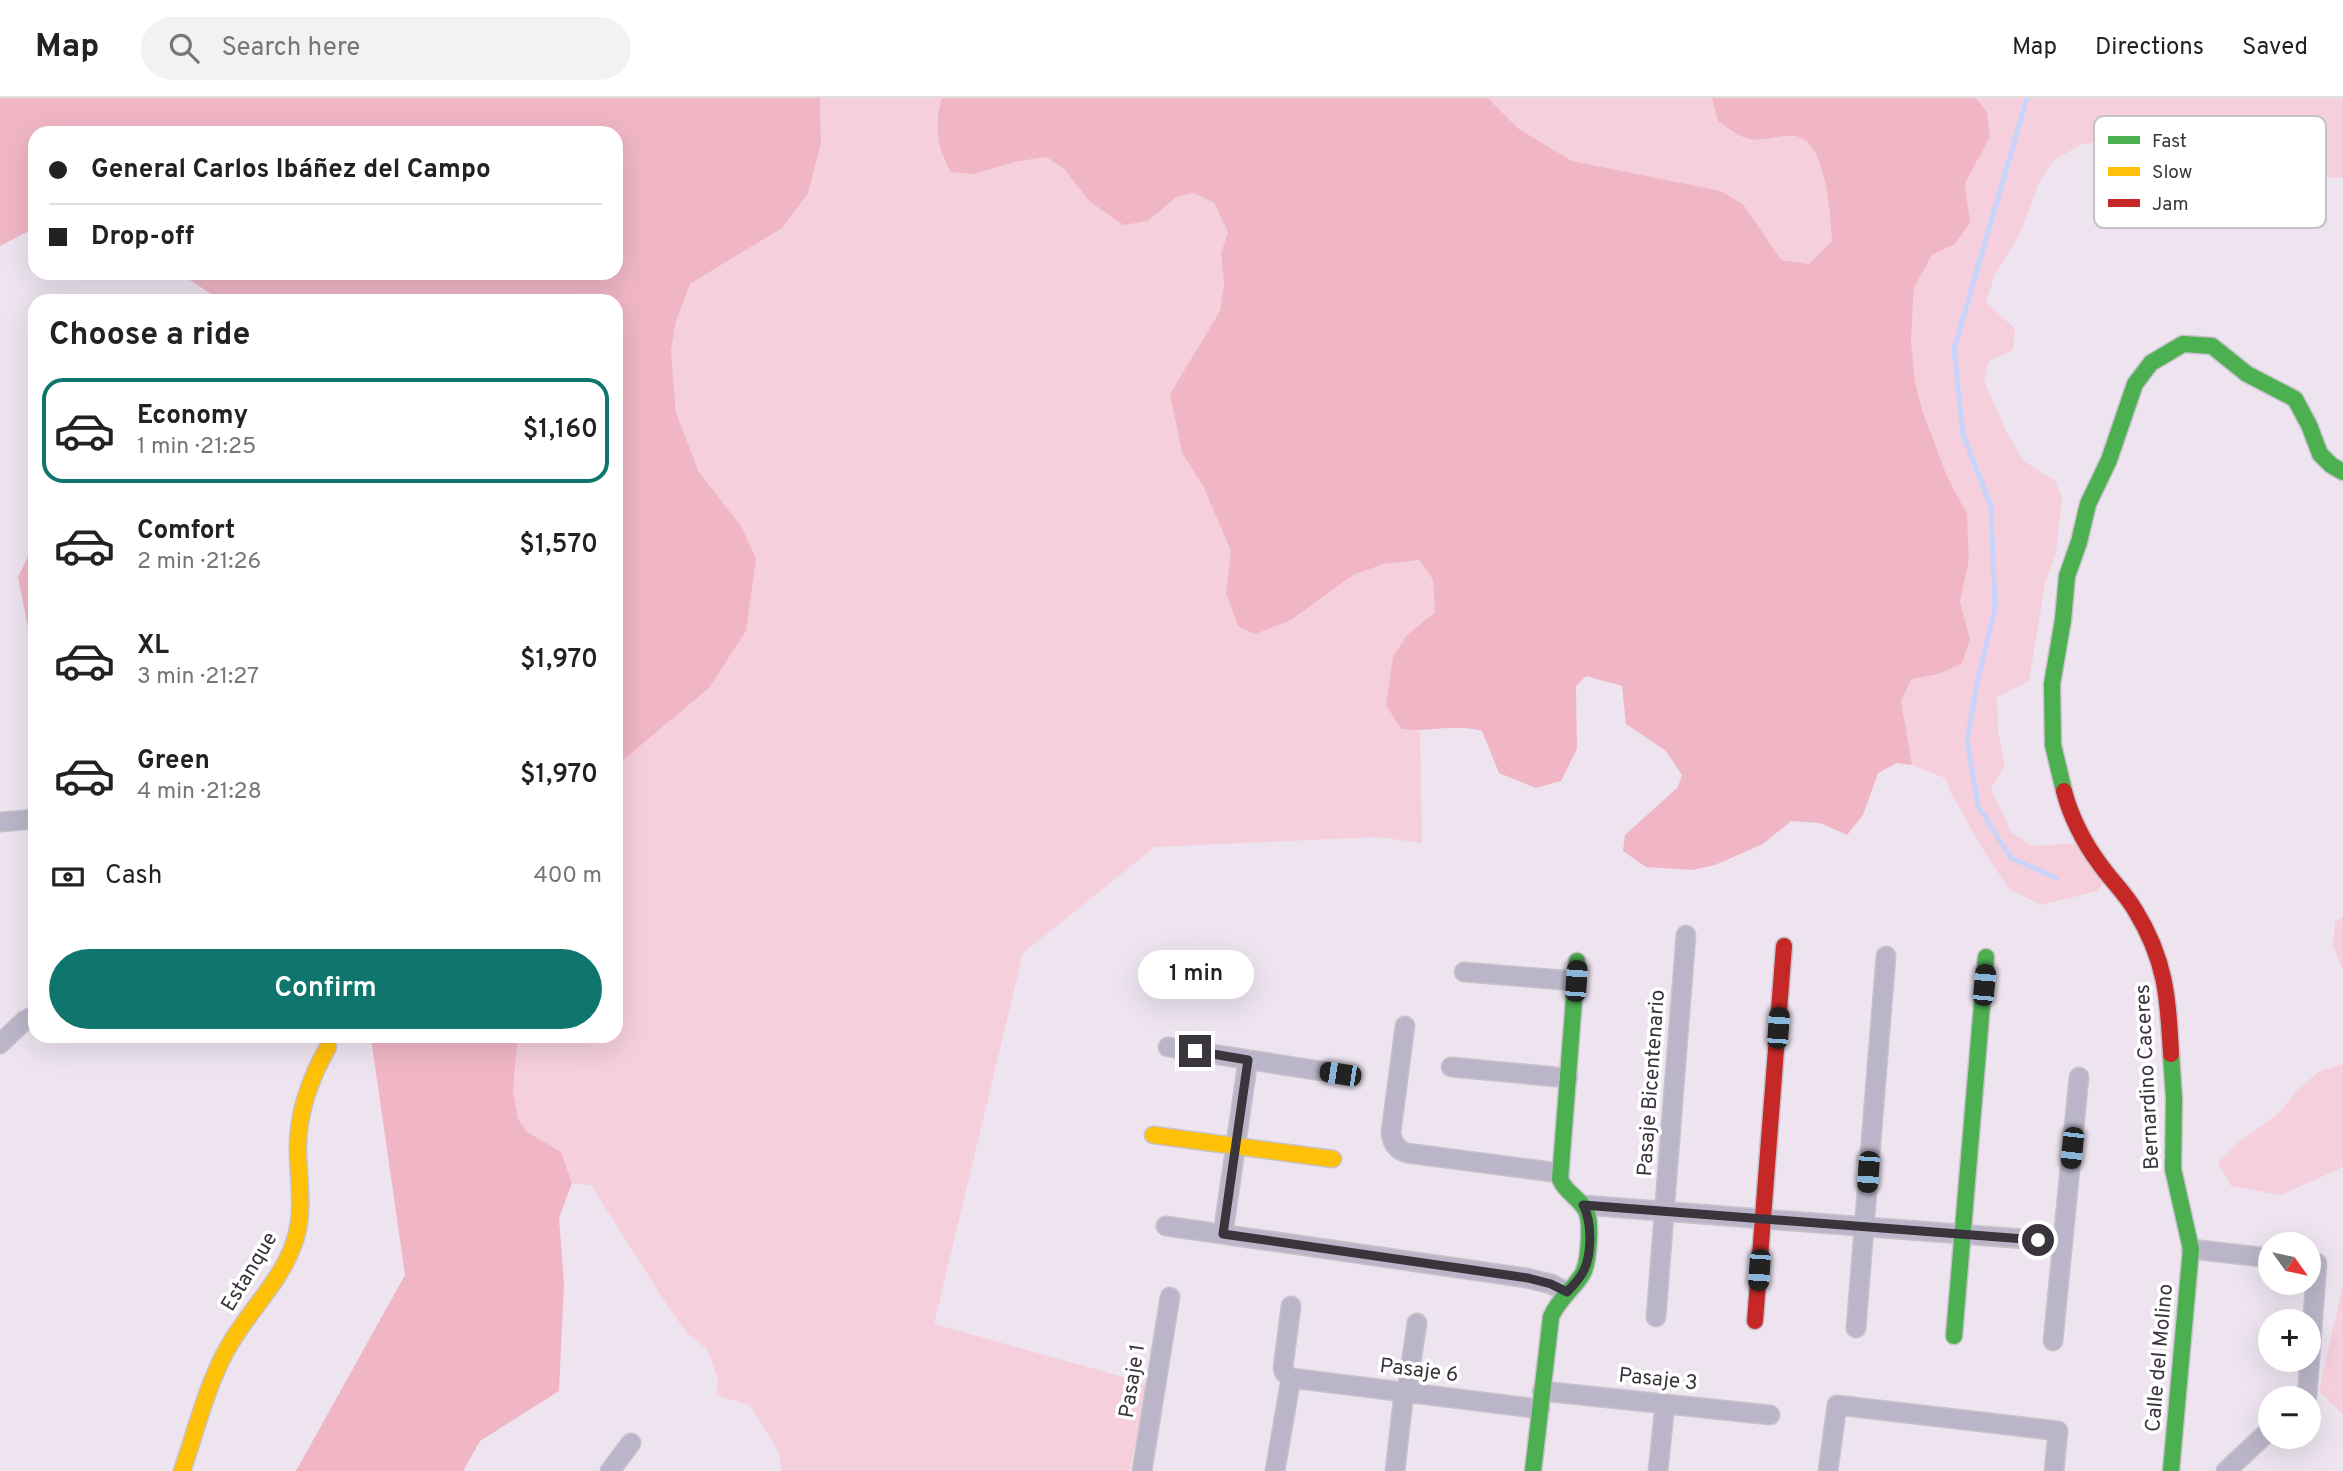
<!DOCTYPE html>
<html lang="en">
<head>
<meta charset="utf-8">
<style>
	:root { --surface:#fff; --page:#f2f2f2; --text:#222; --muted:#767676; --line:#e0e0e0; --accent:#0f766e }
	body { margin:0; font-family:Overpass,sans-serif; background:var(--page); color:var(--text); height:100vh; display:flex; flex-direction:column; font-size:26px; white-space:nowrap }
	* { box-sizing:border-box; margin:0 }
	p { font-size:23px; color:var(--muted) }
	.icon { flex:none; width:38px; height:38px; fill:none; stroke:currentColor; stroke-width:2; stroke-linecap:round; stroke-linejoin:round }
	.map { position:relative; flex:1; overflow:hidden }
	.sheet { position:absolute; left:28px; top:196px; width:595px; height:749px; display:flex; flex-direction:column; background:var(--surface); border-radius:21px; box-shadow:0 7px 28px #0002 }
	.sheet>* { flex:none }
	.top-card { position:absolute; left:28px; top:28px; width:595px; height:154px; border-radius:21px; box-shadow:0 7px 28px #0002; display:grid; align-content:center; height:154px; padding:0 21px; background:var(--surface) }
	.needle { width:46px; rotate:123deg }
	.tools { position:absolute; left:2258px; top:1134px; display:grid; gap:14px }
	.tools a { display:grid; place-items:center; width:63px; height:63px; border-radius:50%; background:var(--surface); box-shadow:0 7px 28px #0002; font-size:35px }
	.end { position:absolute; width:32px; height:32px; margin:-16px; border:9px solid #3a353c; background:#fff; box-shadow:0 0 0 4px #fff }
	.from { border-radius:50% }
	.bubble { position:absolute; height:49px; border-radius:24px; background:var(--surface); box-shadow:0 7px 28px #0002; font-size:23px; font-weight:600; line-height:49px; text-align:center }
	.car { position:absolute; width:21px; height:42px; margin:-21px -10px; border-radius:9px; box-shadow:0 0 5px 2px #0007; background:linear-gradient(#222 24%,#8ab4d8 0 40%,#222 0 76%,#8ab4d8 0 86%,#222 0) }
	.top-card b { display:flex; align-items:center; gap:24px; height:66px; font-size:26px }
	.top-card b+b { border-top:2px solid var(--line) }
	.top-card i { width:18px; height:18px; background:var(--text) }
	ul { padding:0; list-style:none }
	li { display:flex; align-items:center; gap:21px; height:105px; margin:0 14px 10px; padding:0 7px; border:4px solid transparent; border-radius:21px }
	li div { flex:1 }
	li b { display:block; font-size:26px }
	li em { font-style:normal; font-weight:600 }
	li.selected { border-color:var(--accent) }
	li>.icon { width:63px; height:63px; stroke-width:1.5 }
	h2 { padding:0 21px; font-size:32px; line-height:84px }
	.pay { display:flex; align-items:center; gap:18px; height:77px; padding:0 21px; font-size:26px }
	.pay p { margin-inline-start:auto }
	.primary-button { display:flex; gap:14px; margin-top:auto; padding:14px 21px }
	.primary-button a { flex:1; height:80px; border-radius:42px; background:var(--accent); color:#fff; font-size:28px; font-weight:600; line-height:80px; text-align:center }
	header { display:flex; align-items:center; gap:42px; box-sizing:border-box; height:98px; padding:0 35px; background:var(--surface); border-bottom:2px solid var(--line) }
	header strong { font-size:33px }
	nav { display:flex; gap:38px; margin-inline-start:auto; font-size:24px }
	.search { width:490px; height:63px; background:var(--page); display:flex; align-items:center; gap:18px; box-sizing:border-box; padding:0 24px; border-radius:38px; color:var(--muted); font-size:26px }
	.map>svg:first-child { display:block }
	.green { fill:#f5cfdb }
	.forest { fill:#f0b6c6 }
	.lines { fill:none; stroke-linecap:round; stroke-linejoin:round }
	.stream { stroke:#c9d4fa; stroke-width:5 }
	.street-casing { stroke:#c8c2cb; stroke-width:21 }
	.fast-casing { stroke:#c8c2cb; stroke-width:19 }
	.slow-casing { stroke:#c8c2cb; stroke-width:19 }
	.jam-casing { stroke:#c8c2cb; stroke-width:19 }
	.street { stroke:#bab5c8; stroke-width:18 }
	.fast { stroke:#4caf50; stroke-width:16 }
	.slow { stroke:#ffc107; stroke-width:16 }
	.jam { stroke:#c62828; stroke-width:16 }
	.route { stroke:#3a353c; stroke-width:9 }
	.labels { text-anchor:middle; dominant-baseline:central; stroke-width:7; stroke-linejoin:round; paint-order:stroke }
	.street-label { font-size:21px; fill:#3a353c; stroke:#fff }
	.key { fill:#fff; stroke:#c4c2c4; stroke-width:2 }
	.key-label { font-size:19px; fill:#3a353c }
</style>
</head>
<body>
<header>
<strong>Map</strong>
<div class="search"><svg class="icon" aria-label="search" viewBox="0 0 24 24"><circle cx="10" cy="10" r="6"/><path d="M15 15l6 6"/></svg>Search here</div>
<nav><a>Map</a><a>Directions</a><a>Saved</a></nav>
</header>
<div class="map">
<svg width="2343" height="1373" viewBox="0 0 2343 1373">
	<rect width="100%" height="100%" fill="#ede4f0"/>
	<path class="green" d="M820 0H942L937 22 943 62 1014 64 1046 59 1064 71 1090 104 1148 123 1176 99 1194 95 1214 105 1228 134 1221 155 1224 186 1220 213 1170 297 1182 355 1204 390 1231 453 1226 495 1291 522 1353 477 1384 466 1419 462 1433 482 1435 514 1407 537 1401 630 1420 633 1422 745 1377 739 1155 749 1023 855 934 1226 1148 1286 1130 1372 1126 1373H781L780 1356 750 1307 716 1297 718 1281 707 1251 687 1235 667 1207 591 1087 572 1085 561 1054 526 1033 518 1021 513 992 518 938H616V668L709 590 746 533 741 428 699 374 676 315 671 253 676 223 690 186 782 130 821 45Z
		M1488 0H1712L1718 23C1727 29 1736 37 1746 40 1762 46 1783 34 1799 39 1826 48 1831 119 1832 143L1809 166 1781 163 1743 106 1721 93 1572 63 1519 31Z
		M1976 0H2343V80H2331L2223 55 2126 41 2082 46 2053 63 2038 87 2020 136 1995 176 1986 204 2015 231 2013 252 1989 263 1984 283 2009 339 2024 363 2055 383 2062 400 2056 454 2045 486 2029 583 1997 599 1998 633 2005 668 1991 690 2011 734 2032 748 2084 745 2103 784 2098 793 2041 807 2010 792 1985 755 1952 697 1945 680 1912 667 1901 603 1912 581 1939 576 1970 541 1960 502 1969 462 1967 416 1947 378 1922 312 1915 283 1911 242 1914 190 1932 157 1955 146 1970 125 1965 85 1990 39 1987 14Z
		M2343 819V872L2333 848 2335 824Z
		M2343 966V1069L2281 1097 2231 1088 2218 1065 2239 1044 2278 1016 2296 994 2318 974Z
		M2343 1186V1316L2319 1293Z"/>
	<path class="forest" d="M0 0H820L821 45 808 95 782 130 690 186 676 223 671 253 676 315 699 374 741 428 756 461 746 533 709 590 616 668V203H218L219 201 179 175H616V35H35V134H27L0 148Z
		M942 0H1488L1519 31 1572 63 1721 93 1743 106 1781 162 1809 166 1832 143C1831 119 1826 47 1799 39 1783 34 1762 46 1746 40 1736 37 1727 29 1718 23L1712 0H1976L1987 14 1990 39 1965 85 1970 125 1955 146 1932 157 1914 190 1911 242 1915 283 1922 312 1947 378 1967 416 1969 462 1960 503 1970 541 1962 565 1939 576 1912 581 1901 603 1912 667 1897 665 1878 675 1863 717 1847 737 1820 725 1791 723 1763 746 1715 767 1692 772 1646 769 1623 753 1625 737 1678 689 1682 677 1666 653 1626 626 1622 588 1586 578 1576 588 1577 651 1561 683 1536 690 1499 675 1482 633C1454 625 1430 635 1401 631L1386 607 1393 559 1407 537 1435 514 1433 482 1419 462 1384 466 1353 477 1291 522 1255 536 1238 528 1226 495 1231 453 1204 390 1182 355 1170 296 1220 213 1224 186 1221 155 1228 134 1214 105 1194 95 1176 99 1148 123 1124 127 1090 104 1064 71 1046 59 1014 64 974 76 951 74C937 53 934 23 942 0Z
		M35 444V531L28 530 18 479Z
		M434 938H518L513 992 518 1021 526 1033 561 1054 572 1085 559 1120 564 1185 559 1293 480 1343 463 1373H296L405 1177 371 940Z"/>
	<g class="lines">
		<path class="stream" d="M2027 0 1954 251 1963 336 1991 409 1995 510 1978 581 1967 642 1978 708 2011 760 2056 780"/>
		<defs>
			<path id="street" d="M0 724 35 721
				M1464 874 1575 883
				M1405 928 1391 1034C1392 1045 1397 1052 1407 1055L1560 1075
				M0 946 24 923 35 917
				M1168 949 1340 976
				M1451 969 1568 980
				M1583 1107 2063 1144
				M1166 1128 1527 1180 1551 1186 1567 1194
				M1223 1136 1248 962
				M2191 1151 2270 1160
				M1291 1208 1283 1270 1284 1274 1291 1280
				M1656 1219 1686 837
				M1856 1230 1886 858
				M2053 1243 2079 979
				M1291 1280 1540 1311
				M1542 1293 1770 1317
				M2304 1300 2307 1298 2317 1165 2308 1164
				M610 1373 631 1345
				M1142 1373 1170 1199
				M1275 1373 1291 1280
				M1395 1373 1404 1294 1408 1285 1417 1225
				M1658 1373 1665 1306
				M1828 1373 1837 1307 2058 1333 2054 1373
				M2226 1373 2270 1332"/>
			<path id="fast" d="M2064 693 2053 647 2052 586 2063 522 2067 478 2079 444 2088 406 2109 362 2135 286 2151 265 2183 246 2212 248 2247 276 2295 301 2309 327 2320 356 2331 367 2343 374
				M1954 1238 1986 859
				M1533 1373 1551 1219C1558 1201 1574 1191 1583 1175 1588 1165 1588 1153 1589 1142 1589 1134 1590 1123 1587 1115 1582 1101 1566 1096 1560 1081L1577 863
				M2171 1373 2191 1151 2173 1071 2174 1001 2171 956"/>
			<path id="slow" d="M1153 1037 1333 1061
				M182 1373C196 1333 206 1290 226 1253 246 1215 280 1186 294 1145 306 1112 297 1078 298 1045 299 1010 311 979 328 949"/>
			<path id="jam" d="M2064 693C2070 717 2084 745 2099 765 2110 781 2125 795 2135 812 2166 862 2168 900 2171 956
				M1755 1223 1784 848"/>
		</defs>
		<use href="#street" class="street-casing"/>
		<use href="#fast" class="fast-casing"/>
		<use href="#slow" class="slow-casing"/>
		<use href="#jam" class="jam-casing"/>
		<use href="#street" class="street"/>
		<use href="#fast" class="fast"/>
		<use href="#slow" class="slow"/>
		<use href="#jam" class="jam"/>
	</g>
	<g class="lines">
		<path class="route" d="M1195 953 1248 962 1223 1136 1528 1180 1551 1186 1567 1194C1573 1188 1580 1181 1584 1172 1592 1155 1592 1123 1583 1107L2038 1142"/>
	</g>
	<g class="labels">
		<g class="street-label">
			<text transform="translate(2148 979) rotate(-93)">Bernardino Caceres</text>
			<text transform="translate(1652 985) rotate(-86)">Pasaje Bicentenario</text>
			<text transform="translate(250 1174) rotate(-59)">Estanque</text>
			<text transform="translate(2160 1260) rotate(-85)">Calle del Molino</text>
			<text transform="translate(1419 1273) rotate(7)">Pasaje 6</text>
			<text transform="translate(1658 1282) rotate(6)">Pasaje 3</text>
			<text transform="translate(1133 1283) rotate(-81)">Pasaje 1</text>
		</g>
	</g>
	<rect x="2094" y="18" width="232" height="112" rx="10" class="key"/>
	<rect x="2108" y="38" width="32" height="8" fill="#4caf50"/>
	<rect x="2108" y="69" width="32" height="9" fill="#ffc107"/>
	<rect x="2108" y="101" width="32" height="8" fill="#c62828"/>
	<g class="key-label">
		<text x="2152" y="49">Fast</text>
		<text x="2152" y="80">Slow</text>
		<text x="2152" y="112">Jam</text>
	</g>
</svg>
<div class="tools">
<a><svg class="needle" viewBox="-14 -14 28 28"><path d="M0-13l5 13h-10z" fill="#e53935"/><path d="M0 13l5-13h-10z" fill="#767676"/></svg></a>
<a>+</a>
<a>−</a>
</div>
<i class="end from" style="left:2038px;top:1142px"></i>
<i class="end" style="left:1195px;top:953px"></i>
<div class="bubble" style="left:1138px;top:852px;width:116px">1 min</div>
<i class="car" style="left:1576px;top:883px;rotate:4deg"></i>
<i class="car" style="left:1984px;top:887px;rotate:5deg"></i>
<i class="car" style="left:1778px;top:930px;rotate:4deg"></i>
<i class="car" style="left:1340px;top:976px;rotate:279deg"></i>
<i class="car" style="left:2072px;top:1050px;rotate:186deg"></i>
<i class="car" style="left:1868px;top:1074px;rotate:184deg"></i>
<i class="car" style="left:1759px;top:1172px;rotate:184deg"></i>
<div class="top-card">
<b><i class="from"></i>General Carlos Ibáñez del Campo</b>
<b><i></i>Drop-off</b>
</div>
<section class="sheet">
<h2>Choose a ride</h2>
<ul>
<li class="selected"><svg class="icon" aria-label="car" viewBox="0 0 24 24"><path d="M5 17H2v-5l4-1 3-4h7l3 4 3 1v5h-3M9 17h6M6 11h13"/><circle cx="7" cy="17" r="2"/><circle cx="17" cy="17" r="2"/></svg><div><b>Economy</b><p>1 min · 21:25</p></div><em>$1,160</em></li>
<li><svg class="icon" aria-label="car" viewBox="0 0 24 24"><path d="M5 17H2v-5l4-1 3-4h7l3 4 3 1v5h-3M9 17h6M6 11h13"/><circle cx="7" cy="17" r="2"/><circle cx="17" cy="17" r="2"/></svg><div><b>Comfort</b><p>2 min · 21:26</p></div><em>$1,570</em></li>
<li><svg class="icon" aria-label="car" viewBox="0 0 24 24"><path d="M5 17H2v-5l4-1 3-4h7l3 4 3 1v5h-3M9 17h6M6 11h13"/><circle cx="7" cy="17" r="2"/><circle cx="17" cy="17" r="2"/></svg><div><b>XL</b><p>3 min · 21:27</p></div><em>$1,970</em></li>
<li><svg class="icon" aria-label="car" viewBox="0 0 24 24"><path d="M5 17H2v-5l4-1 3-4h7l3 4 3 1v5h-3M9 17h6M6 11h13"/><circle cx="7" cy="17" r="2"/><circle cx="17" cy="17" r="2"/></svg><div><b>Green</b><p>4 min · 21:28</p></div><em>$1,970</em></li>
</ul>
<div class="pay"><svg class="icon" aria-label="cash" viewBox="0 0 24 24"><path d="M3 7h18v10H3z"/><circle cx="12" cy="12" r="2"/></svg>Cash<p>400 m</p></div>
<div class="primary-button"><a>Confirm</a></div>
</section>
</div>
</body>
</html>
